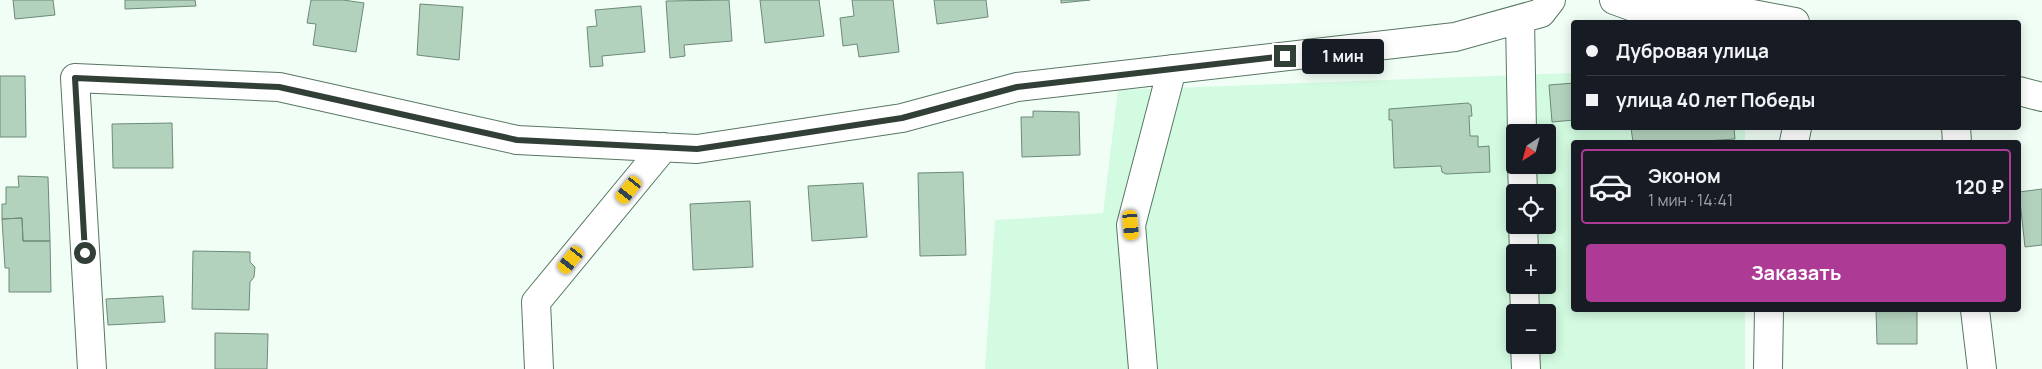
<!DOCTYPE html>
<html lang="ru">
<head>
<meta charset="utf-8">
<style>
	:root { --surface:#171b24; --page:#20242c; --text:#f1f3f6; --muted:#9ea1a6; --line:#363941; --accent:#ad3b96 }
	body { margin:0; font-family:Manrope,sans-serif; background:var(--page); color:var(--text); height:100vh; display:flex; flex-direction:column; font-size:19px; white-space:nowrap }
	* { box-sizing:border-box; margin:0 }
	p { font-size:16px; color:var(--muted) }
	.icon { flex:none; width:28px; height:28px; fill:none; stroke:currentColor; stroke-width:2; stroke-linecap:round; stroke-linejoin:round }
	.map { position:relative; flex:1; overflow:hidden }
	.sheet { position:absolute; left:1571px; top:140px; width:450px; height:172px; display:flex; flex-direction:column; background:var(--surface); border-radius:5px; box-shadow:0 2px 12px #0003 }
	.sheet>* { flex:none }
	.guide { position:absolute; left:1571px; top:20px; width:450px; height:110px; border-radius:5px; box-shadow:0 2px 12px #0003; display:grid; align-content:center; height:110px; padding:0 15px; background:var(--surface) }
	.needle { width:32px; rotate:216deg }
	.fabs { position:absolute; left:1506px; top:124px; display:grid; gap:10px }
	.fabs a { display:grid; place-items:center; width:50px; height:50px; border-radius:5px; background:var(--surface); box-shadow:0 2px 12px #0003; font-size:25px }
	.end { position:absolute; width:22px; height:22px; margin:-11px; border:6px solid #323f37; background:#fff; box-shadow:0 0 0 2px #fff }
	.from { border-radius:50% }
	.bubble { position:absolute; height:35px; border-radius:5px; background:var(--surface); box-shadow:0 2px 12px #0003; font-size:16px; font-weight:700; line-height:35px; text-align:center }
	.car { position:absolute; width:15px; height:30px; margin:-15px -8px; border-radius:6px; box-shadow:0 0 4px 1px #0007; background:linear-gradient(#f5c518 24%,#345 0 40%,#f5c518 0 76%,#345 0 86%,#f5c518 0) }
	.guide b { display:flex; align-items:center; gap:18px; height:48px; font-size:19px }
	.guide b+b { border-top:1px solid var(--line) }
	.guide i { width:12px; height:12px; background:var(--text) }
	ul { padding:9px 0 0; list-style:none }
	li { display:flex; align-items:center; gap:15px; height:75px; margin:0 10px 8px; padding:0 5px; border:2px solid transparent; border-radius:5px }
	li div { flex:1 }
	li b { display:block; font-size:19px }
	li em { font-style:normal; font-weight:700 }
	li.selected { border-color:var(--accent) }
	li>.icon { width:45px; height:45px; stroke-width:1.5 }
	.action { display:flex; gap:10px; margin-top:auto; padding:10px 15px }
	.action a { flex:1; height:58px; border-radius:5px; background:var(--accent); color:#fff; font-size:20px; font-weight:700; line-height:58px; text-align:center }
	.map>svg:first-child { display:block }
	.built { fill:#d3fbe1; fill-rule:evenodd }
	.building { fill:#b3d2be; stroke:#6c8a77 }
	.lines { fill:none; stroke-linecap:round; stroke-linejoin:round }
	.minor-casing { stroke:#587663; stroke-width:30 }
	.minor { stroke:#fff; stroke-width:28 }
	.route { stroke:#323f37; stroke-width:6 }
</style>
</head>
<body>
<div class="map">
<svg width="2042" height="369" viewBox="0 0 2042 369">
	<rect width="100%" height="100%" fill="#f1fef5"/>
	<path class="built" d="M1574 73V128H1745V142H1574V310H1745V369H985L995 220 1103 213 1118 90ZM1515 132H1548V165H1515ZM1515 192H1548V225H1515ZM1515 252H1548V285H1515ZM1515 312H1548V345H1515Z"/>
	<path class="building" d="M13 0H53L55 15 15 19Z
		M125 0H195L196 6 125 9Z
		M311 0H343L364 3 356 52 313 45 316 24 307 23Z
		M729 0 732 41 684 45 685 56 670 58 666 1Z
		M760 0H819L824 36 765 43Z
		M852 0H893L899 52 859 57 857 44 843 46 840 18 854 16Z
		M934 0H986L988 17 937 24Z
		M1061 0H1090L1061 3Z
		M420 4 463 7 459 60 417 55Z
		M641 6 645 52 602 56 603 66 590 67 587 27 597 26 595 10Z
		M0 76H25L26 137H0Z
		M1574 83V120L1552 122 1549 85Z
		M1468 103 1471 105 1472 116H1469L1470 136H1478V147L1489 146 1490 172 1446 174 1442 172 1441 166 1394 168 1392 120H1389V109Z
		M1033 111 1079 112 1080 155 1022 157 1021 117H1033Z
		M172 123 173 168H113L112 124Z
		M1631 128H1734L1735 139 1690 142H1633Z
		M963 172 966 255 920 256 918 173Z
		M18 176 48 177 50 241H23L22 218 2 219V204H6V187H19Z
		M863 183 867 237 812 241 808 186Z
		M2042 189V245L2025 247 2019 192Z
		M750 201 753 267 693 270 690 204Z
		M22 218 23 241H50L51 292H9V268H5L2 219Z
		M193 251 250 252V262L255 267 254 277 250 282 249 310 192 309Z
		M163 296 165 322 108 325 106 299Z
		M1876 310H1917V344H1877Z
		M215 333 268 334 267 369H215Z"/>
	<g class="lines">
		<defs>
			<path id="minor" d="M1614 0 1636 8 1742 12 1795 22
				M1520 19 1522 132
				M2019 91 2042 97
				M1956 128 1957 142
				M1794 142 1797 128
				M1522 165 1523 192
				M1523 225 1524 252
				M1524 285 1525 312
				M1975 310 1982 369
				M1525 345 1526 369
				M92 369 75 78 279 87 517 140 697 149 902 118 1017 87 1455 37 1541 13 1551 0
				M539 369 536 302 664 147
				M1143 369 1131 225 1172 69
				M1768 369 1769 310"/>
		</defs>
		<use href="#minor" class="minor-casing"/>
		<use href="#minor" class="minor"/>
	</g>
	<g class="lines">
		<path class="route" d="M85 253 75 78 279 87 517 140 697 149 902 118 1017 87 1285 56"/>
	</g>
</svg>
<div class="fabs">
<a><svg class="needle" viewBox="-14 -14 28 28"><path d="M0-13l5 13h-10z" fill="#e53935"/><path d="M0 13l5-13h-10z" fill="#9ea1a6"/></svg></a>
<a><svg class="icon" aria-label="locate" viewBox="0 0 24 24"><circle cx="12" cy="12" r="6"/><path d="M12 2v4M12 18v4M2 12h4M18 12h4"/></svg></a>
<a>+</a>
<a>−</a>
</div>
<i class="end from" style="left:85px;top:253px"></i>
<i class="end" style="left:1285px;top:56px"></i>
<div class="bubble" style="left:1302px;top:39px;width:82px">1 мин</div>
<i class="car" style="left:629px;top:190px;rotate:219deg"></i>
<i class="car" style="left:1131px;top:225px;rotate:175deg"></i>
<i class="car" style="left:571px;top:260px;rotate:219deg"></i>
<div class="guide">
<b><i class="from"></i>Дубровая улица</b>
<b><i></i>улица 40 лет Победы</b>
</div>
<section class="sheet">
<ul>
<li class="selected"><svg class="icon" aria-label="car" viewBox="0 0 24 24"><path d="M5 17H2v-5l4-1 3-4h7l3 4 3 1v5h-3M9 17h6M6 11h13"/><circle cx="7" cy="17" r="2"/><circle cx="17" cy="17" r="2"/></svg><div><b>Эконом</b><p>1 мин · 14:41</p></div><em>120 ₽</em></li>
</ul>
<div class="action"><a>Заказать</a></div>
</section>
</div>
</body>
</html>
